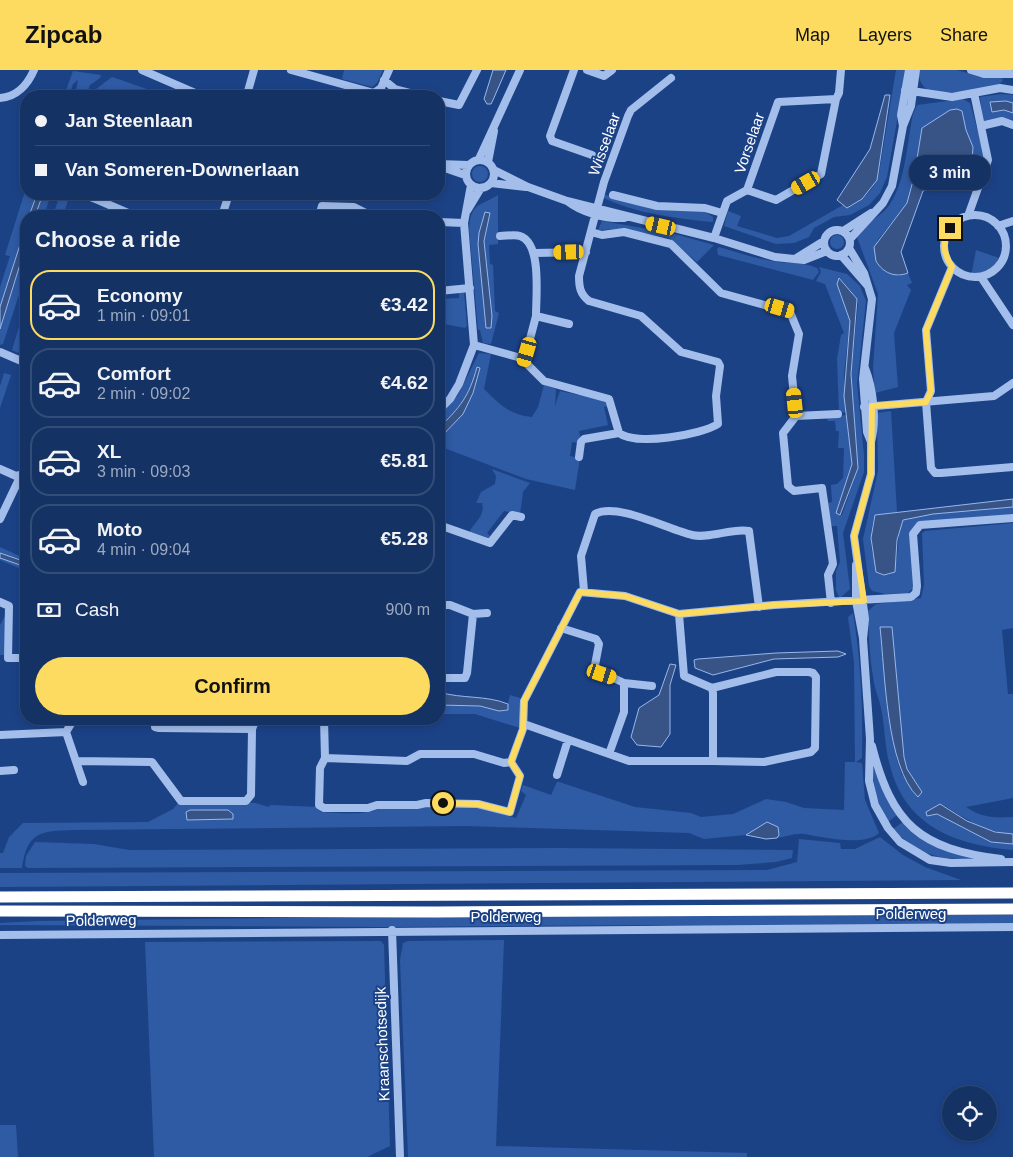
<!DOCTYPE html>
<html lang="en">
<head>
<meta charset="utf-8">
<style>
	:root { --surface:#153264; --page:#223e6d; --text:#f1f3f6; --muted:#9daabf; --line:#344d78; --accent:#fcdb60 }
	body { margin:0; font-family:Helvetica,sans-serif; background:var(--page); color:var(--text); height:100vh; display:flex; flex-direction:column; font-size:19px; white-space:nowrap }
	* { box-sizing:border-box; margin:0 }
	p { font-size:16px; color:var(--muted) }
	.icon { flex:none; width:28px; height:28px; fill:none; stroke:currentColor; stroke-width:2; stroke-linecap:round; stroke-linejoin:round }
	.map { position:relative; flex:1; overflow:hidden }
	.drawer { position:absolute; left:20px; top:140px; width:425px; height:515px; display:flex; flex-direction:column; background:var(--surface); border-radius:20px; box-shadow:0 2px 8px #0003,0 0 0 1px var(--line) }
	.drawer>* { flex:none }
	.hud { position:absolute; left:20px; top:20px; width:425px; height:110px; border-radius:20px; box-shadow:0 2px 8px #0003,0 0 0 1px var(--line); display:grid; align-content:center; height:110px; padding:0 15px; background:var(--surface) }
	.controls { position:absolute; left:942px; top:1016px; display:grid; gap:10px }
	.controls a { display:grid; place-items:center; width:55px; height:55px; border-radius:50%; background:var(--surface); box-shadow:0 2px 8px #0003,0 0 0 1px var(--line); font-size:25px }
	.end { position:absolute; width:22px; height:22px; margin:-11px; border:6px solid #fcdb60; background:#111; box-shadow:0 0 0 2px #111 }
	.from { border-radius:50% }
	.bubble { position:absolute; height:35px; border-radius:18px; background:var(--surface); box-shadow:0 2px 8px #0003,0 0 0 1px var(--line); font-size:16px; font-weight:700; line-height:35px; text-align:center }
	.car { position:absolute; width:15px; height:30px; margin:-15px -8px; border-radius:6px; box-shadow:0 0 4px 1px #0007; background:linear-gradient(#f5c518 24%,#345 0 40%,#f5c518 0 76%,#345 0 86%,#f5c518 0) }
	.hud b { display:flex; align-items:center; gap:18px; height:48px; font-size:19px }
	.hud b+b { border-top:1px solid var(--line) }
	.hud i { width:12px; height:12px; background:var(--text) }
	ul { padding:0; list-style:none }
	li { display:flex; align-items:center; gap:15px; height:70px; margin:0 10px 8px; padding:0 5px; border:2px solid var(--line); border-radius:20px }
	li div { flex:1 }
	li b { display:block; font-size:19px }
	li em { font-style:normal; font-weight:700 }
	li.current { border-color:var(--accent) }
	li>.icon { width:45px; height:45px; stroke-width:1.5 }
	h2 { padding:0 15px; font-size:22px; line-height:60px }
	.pay { display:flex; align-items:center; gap:12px; height:55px; padding:0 15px; font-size:19px }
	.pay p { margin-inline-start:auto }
	.primary-button { display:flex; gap:10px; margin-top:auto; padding:10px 15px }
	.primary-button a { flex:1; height:58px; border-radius:30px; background:var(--accent); color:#111; font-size:20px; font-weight:700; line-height:58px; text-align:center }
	header { display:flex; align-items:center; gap:30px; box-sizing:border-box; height:70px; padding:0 25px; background:var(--accent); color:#111 }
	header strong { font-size:24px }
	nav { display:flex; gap:28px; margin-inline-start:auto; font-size:18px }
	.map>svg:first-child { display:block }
	.green { fill:#2f5ba4; fill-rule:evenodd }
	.water { fill:#385486; stroke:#96b8ed }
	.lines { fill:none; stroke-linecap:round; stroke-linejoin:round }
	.minor { stroke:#a3beeb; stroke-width:8 }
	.highway { stroke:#fff; stroke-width:11 }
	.route { stroke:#fcdb60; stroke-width:6 }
	.labels { text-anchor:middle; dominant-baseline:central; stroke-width:4; stroke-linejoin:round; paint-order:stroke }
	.street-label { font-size:15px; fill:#fff; stroke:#1c4286 }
</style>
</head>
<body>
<header>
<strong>Zipcab</strong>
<nav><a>Map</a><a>Layers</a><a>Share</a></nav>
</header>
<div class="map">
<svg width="1013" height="1087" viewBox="0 0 1013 1087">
	<rect width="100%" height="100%" fill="#1c4286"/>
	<path class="green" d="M344 0H383L377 13 372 17 342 9Z
		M896 0H906L887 107 880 123 869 135 850 145 834 147 814 158 809 167 794 173 776 174 724 156 728 141 741 146 737 156 777 168 789 166 843 135 847 138C862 130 874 121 879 103Z
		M919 0H957L980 7 1000 6 1003 10C1001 13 998 16 994 18 983 22 934 26 925 18 920 13 918 6 919 0Z
		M73 1 101 5 100 8 90 15 86 26H75L78 10 73 14 69 26H64Z
		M112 7 118 9 167 26H123L107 20 108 26H93L96 19Z
		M1001 24 1013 25V33L1006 31 991 33 1013 43V50L1003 48 983 53 980 27Z
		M963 29 970 33 985 87 976 117 965 103C977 83 971 81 966 62 964 55 964 48 962 42L922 58 914 107 907 133 877 171 898 206 908 203 912 213 907 215 911 220 894 263 898 317 875 323 873 298 878 224 857 167C863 153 882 147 890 134 906 110 907 72 913 44L917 35Z
		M472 104a8 8 0 1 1 16 0a8 8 0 1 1-16 0Z
		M26 118V124H37L29 146H26V156L0 237V217L10 186 5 185Z
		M43 124H51L44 146H35Z
		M60 124H70L63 146H53Z
		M603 124 651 139 705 142 713 147V152C679 149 633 143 602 127Z
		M498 125V174L489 175 490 194 493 195 495 241 499 243 491 274 483 273 480 260H478L469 159C471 132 479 137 498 125ZM486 142 490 144 484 171 490 258 486 257 482 153Z
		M602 151 671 163 714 175 697 192 669 168 623 159 598 160Z
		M830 172a7 7 0 1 1 14 0a7 7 0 1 1-14 0Z
		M26 175V203L3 274 0 275V259Z
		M719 177C736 182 754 188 772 191 789 194 801 191 817 198L819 202 813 210 718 185 717 179Z
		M976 180 999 188 1002 192C993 203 985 207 971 207Z
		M819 197 847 204 860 216 866 231 857 314 864 385V402L843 463 850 519 841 527H839L836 520V501L840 492 837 456H832L828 450 827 433 832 432 831 415 837 414 843 408 844 378H838L839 361H836L835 351H828L827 348 846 345 852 394 836 443 842 445 858 398 851 304 858 234 857 229 840 208 837 214 850 251 844 304 846 342 839 343 837 289 841 265 844 263 825 214 816 211 821 202Z
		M459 222H464L467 256 465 258 439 253V225L440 229 459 228Z
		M26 233V260L18 283 12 280Z
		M479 283 491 284 484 319C499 334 510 345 532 347L538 337 544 315 556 319 555 336 560 321 579 325 580 323 608 332 609 336 604 337 608 355 579 361 580 367 578 373 572 372 570 386 580 388 575 420 526 409 439 376V369L463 344 473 323 480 297H477C469 327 460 337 439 358V345L458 325Z
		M4 303 11 305 0 338V316Z
		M891 341 897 442 875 445C868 468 869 486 884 505L891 504C901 489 896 467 902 450L933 444 1013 437V444L917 454 914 517 908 523 886 524 872 521 869 516 863 469 878 401 877 343Z
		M492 399 530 413 523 422 520 444 504 441 487 463 491 467 486 469 469 463C473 453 486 446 482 433H476L481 422 495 414 496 406Z
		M1013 453V558L1002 560 1008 624H1013V728L966 737C982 748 994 748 1013 747V764C985 762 966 749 943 735L927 746 937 744 991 772 1013 774V780C956 775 906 757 890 696 885 679 885 661 882 643 880 630 874 619 873 606 869 584 869 562 868 541L876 534 921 528 924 515 922 463 925 461ZM880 557 892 558 904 687 907 699 922 722 902 705 897 690Z
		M0 477 26 489V501L0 490Z
		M853 543C861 590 863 641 862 688L856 692 862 693 865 730 879 763C864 777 822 767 804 764 796 763 785 767 777 768L779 764 767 752 746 765 704 769 689 763 465 756 73 760C40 761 27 762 22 798H0V783H3L9 767 23 753 148 752 173 739 180 731 255 733 269 737 270 735 318 737 321 742C338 743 366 746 380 738L472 736 516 748 526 725 521 721 523 715 551 725 557 712H559L635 737 691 743 701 747 733 744 766 729 786 732 804 738 844 740 845 692H855L854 592 848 547Z
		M5 546V585H0V555Z
		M510 625 520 628V658L475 644H439V635L480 636 506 641Z
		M159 649H206V656L159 655Z
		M872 694 885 726 897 745 888 752C877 733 873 716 872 694Z
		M903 752 943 780 978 789C941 790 920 787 893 759Z
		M880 767 903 785 925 797 961 810 0 817V803L767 800 797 792 799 769 840 773 841 779H855Z
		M35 772 94 774 129 780 559 778 793 780 792 788 776 792 737 795 28 798 25 796 26 786Z
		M525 845H1013V858H797L652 855 389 857 0 855V853L39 851Z
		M504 870 496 1076 747 1083V1087H408L400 890 403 873 408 871Z
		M381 871 384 875 390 1076 367 1087H154L145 872Z
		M0 1055H16L18 1087H0Z"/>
	<path class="water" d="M493 0H506L493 30 491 34H487L484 29Z
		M885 25H890L877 110 862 129 847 138 837 130 870 79Z
		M1006 31 1013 33V43L1004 40 992 42 990 32Z
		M957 39 962 41 966 60 973 77 972 91 962 107 955 108 923 121 901 182 908 203C895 208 883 203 876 191L874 177 907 133 914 107 922 58 950 40Z
		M37 124H43L35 146H29Z
		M485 142 490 143 484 171 492 246 491 258H486L478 174 479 163Z
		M26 156V175L0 259V237Z
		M839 208 857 229 851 304 858 398 840 445 836 443 852 394 844 326 850 251 837 214Z
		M477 297 480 298 473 323 463 344 439 369V358C460 337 469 327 477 297Z
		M1013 429V437L933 444 903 450 897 470 895 502 884 505 876 502 871 468 875 445Z
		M0 483 26 492V497L0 488Z
		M880 557H892L904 687 907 699 922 722 918 727C886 697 885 601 880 557Z
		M838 581 846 584 838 587 774 589 713 605 695 598 694 590 698 589 776 583Z
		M670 594 676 595 670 615V664L661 677 637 675 631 667 639 638 659 625Z
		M439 622C462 629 486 625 508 634V640L499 641 480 636 439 635Z
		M940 734 967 751 995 762 1013 764V774L991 772 937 744 927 746 926 742Z
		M190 740H228L233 744V749L187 750 186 742Z
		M767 752 778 757 779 765 777 768 766 769 746 765Z"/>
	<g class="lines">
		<path class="minor" d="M142 0 202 26
			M291 0 374 23 381 18 389 0
			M574 0 550 66 552 71 592 85
			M587 0 604 6 612 0
			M971 0 984 4H1011
			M384 10 395 19 422 26
			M905 20 952 27 1000 18 1013 20
			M248 21 254 0
			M0 28C17 27 28 14 34 0
			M439 31 459 35 477 0
			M903 56 911 36 916 0
			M981 56 1002 51 1013 55
			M479 89 520 0
			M466 104a14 14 0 1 1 28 0a14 14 0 1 1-28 0Z
			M488 92 494 61
			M439 94 468 95
			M439 96 465 105
			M494 100 528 117 567 131 714 168 775 187 804 190 827 181
			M491 113 526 117
			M747 120 776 130 821 104 836 29
			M83 124 98 130
			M100 124 98 130 135 146
			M613 125 657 136 705 138 722 143
			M567 131C582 143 606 149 624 148
			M467 141 481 118
			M944 176a31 31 0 1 1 62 0a31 31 0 1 1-62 0Z
			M222 146 229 124
			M319 146 322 136 354 137 372 146
			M968 146 988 90 974 23
			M439 152 464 153
			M998 156 1013 151
			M824 173a13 13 0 1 1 26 0a13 13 0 1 1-26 0Z
			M843 161 871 143
			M591 162 602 165 624 162 671 174 721 223 790 242 799 264 792 306 796 346
			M500 166C506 166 515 164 520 166 542 173 536 226 536 246L569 254
			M714 168 727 131 747 120 778 32 836 29 839 23 841 0
			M850 169 883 133 892 116 903 56 901 45 909 0
			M849 178 864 203 872 229 863 309 867 362 871 372V404L854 466 865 549 863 569 870 669 869 711 875 735 888 758 900 772 930 790 951 793 1013 792
			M535 183 586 182
			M841 185 868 216
			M795 189 824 171
			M952 197 926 260 931 321 926 332 931 398 935 403H941L1013 397
			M981 207 1013 255
			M439 221 470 218
			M474 275 521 288 544 311 609 329 619 363C636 376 701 365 718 354L716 326 720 296 718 292 681 282 641 246 589 231C580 224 579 217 579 206L604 112 628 46 631 40 671 8
			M0 282 26 293
			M524 292 536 246
			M865 298C873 318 877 350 871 372
			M864 337 994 326 1013 313
			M439 340 450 329 459 314 474 275 464 153 471 115
			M579 387 581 372 584 369 619 363
			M0 399 16 406 24 404
			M0 449 21 405
			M439 455 490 473 512 445 521 447
			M856 495V531L863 568
			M584 521 581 486 595 444C617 432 669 460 692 465 710 469 731 458 749 461L759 537
			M0 532 9 536 8 588H26
			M831 533 828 505 833 494 822 418 794 421 788 416 783 363 796 346 838 344
			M439 535H450L473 544 467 603 465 608H439
			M473 544 487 543
			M561 558 596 569 599 574 595 595 597 600 624 613 652 616
			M712 618 776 602H809L813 603 816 607 815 678 811 682 764 692 713 691
			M155 649V657L159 658 252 659 256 649
			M324 649 325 688
			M524 654 629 691H713V623L712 618 684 606 679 544
			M66 662 83 712
			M0 665 66 662 74 649
			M872 676C892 755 920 779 1001 789
			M609 684 624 642V613
			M76 691 152 692 181 731H246L251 725 252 659
			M511 692 504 693 474 684H420L407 691 325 688 320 698 319 735 324 738H368L377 735H417L426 733 478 734 510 742 520 706 511 692 523 659 524 631 580 522 625 526 679 544 774 535 911 527 916 523 917 516 913 464 920 455 1013 448
			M0 701 14 700
			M557 705 568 670
			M392 860 400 1087
			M0 865 1013 857"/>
		<path class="highway" d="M0 827 1013 823
			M0 841 435 842 1013 839"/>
	</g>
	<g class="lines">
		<path class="route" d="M443 733 478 734 510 742 520 706 511 692 523 659 524 631 580 522 625 526 679 544 774 535 864 531 854 466 871 404 872 336 926 332 931 321 926 260 952 197C943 183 942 172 950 158"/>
	</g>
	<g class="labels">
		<g class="street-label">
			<text transform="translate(749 73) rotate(-71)">Vorselaar</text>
			<text transform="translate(604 74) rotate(-70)">Wisselaar</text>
			<text x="911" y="843">Polderweg</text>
			<text x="506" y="846">Polderweg</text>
			<text transform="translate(101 850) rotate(-1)">Polderweg</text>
			<text transform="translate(382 974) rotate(-92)">Kraanschotsedijk</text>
		</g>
	</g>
</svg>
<div class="controls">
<a><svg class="icon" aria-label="locate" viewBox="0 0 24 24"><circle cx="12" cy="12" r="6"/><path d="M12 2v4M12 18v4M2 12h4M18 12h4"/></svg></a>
</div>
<i class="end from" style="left:443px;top:733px"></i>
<i class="end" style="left:950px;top:158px"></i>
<div class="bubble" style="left:909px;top:85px;width:82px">3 min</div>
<i class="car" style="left:806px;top:113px;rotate:240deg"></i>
<i class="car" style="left:661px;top:156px;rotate:283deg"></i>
<i class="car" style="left:569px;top:182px;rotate:268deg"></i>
<i class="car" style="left:780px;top:238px;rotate:106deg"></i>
<i class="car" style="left:527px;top:282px;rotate:196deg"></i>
<i class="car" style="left:795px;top:333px;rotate:354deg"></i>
<i class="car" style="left:602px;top:604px;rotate:108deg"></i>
<div class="hud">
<b><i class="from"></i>Jan Steenlaan</b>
<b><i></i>Van Someren-Downerlaan</b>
</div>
<section class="drawer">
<h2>Choose a ride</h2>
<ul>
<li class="current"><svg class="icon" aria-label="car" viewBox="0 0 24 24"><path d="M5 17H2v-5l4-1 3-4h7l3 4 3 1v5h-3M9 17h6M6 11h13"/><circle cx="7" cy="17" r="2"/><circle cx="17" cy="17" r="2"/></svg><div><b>Economy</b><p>1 min · 09:01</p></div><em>€3.42</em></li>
<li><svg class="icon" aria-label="car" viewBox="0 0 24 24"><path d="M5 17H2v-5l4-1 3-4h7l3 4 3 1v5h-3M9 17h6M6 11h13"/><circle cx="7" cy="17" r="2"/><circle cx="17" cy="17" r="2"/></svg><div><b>Comfort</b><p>2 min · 09:02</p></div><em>€4.62</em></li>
<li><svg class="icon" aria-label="car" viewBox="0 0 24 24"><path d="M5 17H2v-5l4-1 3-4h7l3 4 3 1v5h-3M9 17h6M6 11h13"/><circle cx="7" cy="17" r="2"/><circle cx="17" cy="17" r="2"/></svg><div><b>XL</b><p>3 min · 09:03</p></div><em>€5.81</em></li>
<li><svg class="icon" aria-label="car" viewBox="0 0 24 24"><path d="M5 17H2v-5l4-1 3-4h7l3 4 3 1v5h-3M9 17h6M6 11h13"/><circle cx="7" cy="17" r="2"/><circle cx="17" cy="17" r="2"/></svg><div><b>Moto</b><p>4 min · 09:04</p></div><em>€5.28</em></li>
</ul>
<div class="pay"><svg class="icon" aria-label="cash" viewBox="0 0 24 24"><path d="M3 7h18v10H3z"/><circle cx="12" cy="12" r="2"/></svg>Cash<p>900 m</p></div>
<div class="primary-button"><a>Confirm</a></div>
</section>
</div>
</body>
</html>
